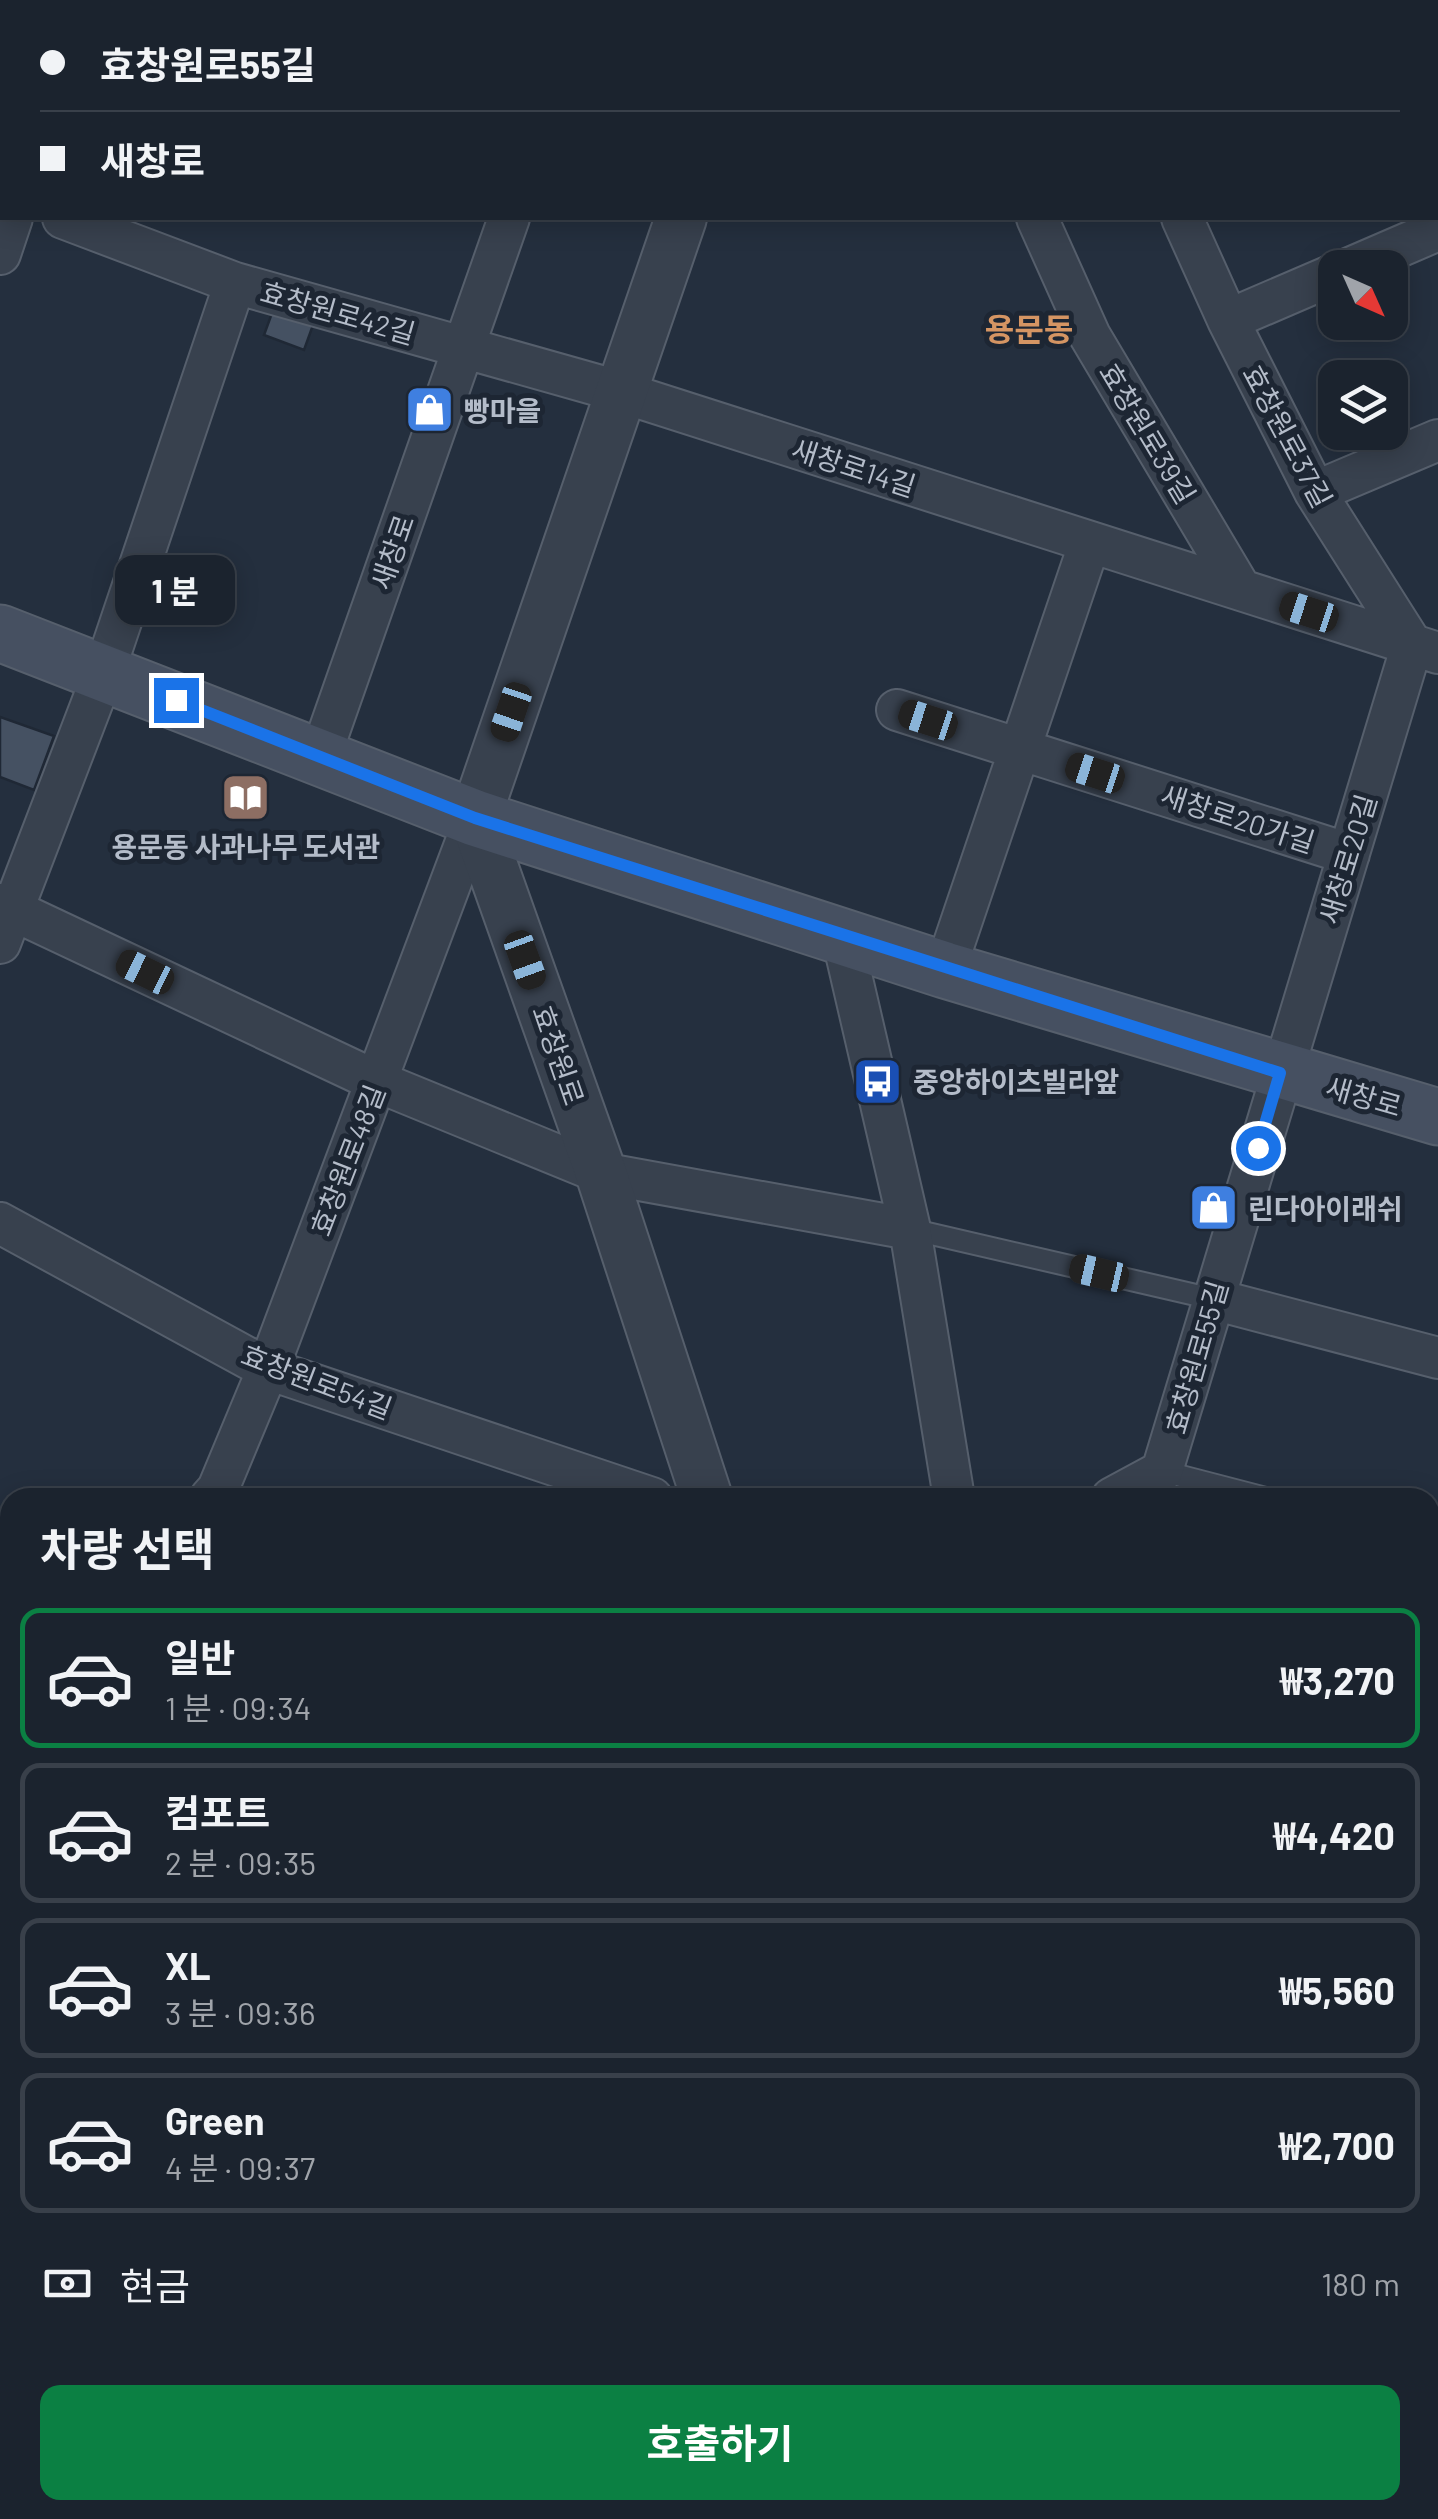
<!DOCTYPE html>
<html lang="ko">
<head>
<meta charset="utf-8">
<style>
	:root { --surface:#1b232e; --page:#282f3a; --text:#f1f3f6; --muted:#a0a4aa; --line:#39404a; --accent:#0b8043 }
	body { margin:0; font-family:Barlow,"Noto Sans KR",sans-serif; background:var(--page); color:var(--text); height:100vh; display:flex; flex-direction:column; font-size:38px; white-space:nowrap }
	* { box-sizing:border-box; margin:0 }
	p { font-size:32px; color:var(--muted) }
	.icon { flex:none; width:55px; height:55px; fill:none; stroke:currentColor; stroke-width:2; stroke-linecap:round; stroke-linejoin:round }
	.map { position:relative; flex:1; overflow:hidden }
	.panel { position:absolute; left:0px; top:1488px; width:1440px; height:1032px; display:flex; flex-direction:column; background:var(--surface); border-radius:30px 30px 0 0; box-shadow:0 5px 25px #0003,0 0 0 2px var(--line) }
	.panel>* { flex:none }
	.guide { position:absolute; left:0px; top:0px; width:1440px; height:220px; box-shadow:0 5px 25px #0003,0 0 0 2px var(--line); display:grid; align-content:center; height:220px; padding:0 40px; background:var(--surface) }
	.needle { width:65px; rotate:135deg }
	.buttons { position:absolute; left:1318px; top:250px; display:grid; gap:20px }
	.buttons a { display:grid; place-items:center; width:90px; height:90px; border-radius:20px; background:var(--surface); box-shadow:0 5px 25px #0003,0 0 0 2px var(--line); font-size:50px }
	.end { position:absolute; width:45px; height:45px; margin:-22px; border:12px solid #1a73e8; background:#fff; box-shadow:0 0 0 5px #fff }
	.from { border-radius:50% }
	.bubble { position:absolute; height:70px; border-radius:20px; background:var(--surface); box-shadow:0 5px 25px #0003,0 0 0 2px var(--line); font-size:32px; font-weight:700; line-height:70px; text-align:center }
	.car { position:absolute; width:30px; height:60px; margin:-30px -15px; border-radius:12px; box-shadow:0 0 8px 2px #0007; background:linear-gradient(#222 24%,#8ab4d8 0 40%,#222 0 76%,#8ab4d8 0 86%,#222 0) }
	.guide b { display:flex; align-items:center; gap:35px; height:95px; font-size:38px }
	.guide b+b { border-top:2px solid var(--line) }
	.guide i { width:25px; height:25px; background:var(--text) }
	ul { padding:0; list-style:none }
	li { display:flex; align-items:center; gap:30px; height:140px; margin:0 20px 15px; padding:0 20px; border:5px solid var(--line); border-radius:20px }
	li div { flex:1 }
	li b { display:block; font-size:38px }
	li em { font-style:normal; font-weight:700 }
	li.current { border-color:var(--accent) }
	li>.icon { width:90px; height:90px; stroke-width:1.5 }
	h2 { padding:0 40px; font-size:45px; line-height:120px }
	.pay { display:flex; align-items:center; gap:25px; height:110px; padding:0 40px; font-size:38px }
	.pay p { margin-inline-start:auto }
	.action { display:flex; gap:20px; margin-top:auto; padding:20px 40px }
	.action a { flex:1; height:115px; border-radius:20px; background:var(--accent); color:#fff; font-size:40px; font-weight:700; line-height:115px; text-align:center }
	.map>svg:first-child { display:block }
	.green { fill:#263c3f }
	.building { fill:#455162; stroke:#1f2835; stroke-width:2.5 }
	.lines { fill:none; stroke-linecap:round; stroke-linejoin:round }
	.service-casing { stroke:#565f6c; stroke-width:24 }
	.minor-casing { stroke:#565f6c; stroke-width:44 }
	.tertiary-casing { stroke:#565f6c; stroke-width:54 }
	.secondary-casing { stroke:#565f6c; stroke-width:59 }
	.path { stroke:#44595c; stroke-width:6; stroke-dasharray:8 8; stroke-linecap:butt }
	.service { stroke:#38414e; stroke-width:20 }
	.minor { stroke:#38414e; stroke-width:40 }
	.tertiary { stroke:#38414e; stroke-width:50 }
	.secondary { stroke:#465061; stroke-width:55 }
	.route { stroke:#1a73e8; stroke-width:12 }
	.labels { text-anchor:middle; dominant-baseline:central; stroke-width:10; stroke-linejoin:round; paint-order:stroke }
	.street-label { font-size:28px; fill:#b4bcc9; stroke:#1d2633 }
	.poi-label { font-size:28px; font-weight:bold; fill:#b4bcc9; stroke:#1d2633; text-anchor:start }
	.quarter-label { font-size:32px; font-weight:bold; fill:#d59563; stroke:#1d2633 }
</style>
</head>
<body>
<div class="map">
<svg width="1438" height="2519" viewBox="0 0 1438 2519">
	<rect width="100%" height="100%" fill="#242f3e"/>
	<path class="green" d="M1438 1536V1747L1430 1751V1541Z"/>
	<path class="building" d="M276 302 317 314 304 350 264 335Z
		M0 717 54 736 34 790 0 777Z"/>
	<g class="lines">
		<defs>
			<path id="service" d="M910 1229 1213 1299
				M1162 1471 1266 1498
				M1430 1906 1438 1901
				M0 2169 10 2164
				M1430 2425 1438 2426"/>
			<path id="minor" d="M941 0 942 2
				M1089 0 1091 2
				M1410 2 1416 0
				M0 52 2 53
				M63 218 235 283 618 391 1438 653
				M1037 218 1090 336 1241 590
				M0 254 12 218
				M1350 268 1438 230
				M1228 320 1335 274
				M1315 492 1438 440
				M897 710 1349 854
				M320 757 509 218
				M0 904 376 1081 601 1173 910 1229 842 936
				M0 943 104 672 235 283
				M945 970 1090 542
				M0 1223 268 1369 652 1498
				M910 1229 954 1498
				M1213 1299 1438 1358
				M210 1498 218 1489 268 1369 475 818
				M1112 1498 1162 1471 1412 645 1315 492 1228 320 1182 218
				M0 1705 10 1695
				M0 1770 10 1780
				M0 1963 10 1958"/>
			<path id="tertiary" d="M768 2 769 0
				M681 218 475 818 601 1173 707 1498
				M1132 2510 1137 2519"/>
			<path id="secondary" d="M0 633 475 818 945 970 1438 1117
				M1430 2023 1438 2020
				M1430 2095 1438 2093
				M249 2519 267 2510
				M412 2519 430 2510"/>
		</defs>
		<use href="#service" class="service-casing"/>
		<use href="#minor" class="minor-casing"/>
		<use href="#tertiary" class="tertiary-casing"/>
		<use href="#secondary" class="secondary-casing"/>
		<path class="path" d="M831 0 832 2
			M1430 1592 1438 1588
			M0 2423 10 2418
			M3 2452 10 2465
			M21 2519 40 2510
			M1011 2519 1017 2510"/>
		<use href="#service" class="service"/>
		<use href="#minor" class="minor"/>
		<use href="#tertiary" class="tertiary"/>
		<use href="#secondary" class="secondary"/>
	</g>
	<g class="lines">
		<path class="route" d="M176 700 475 818 1280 1073 1258 1148"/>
	</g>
	<defs>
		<symbol id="shop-square" viewBox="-11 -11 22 22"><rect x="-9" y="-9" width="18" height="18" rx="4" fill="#3f7fe0" stroke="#1d2633"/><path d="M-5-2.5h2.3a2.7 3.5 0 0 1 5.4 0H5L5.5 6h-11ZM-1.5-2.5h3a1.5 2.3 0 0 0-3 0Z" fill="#fff"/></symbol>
		<symbol id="library-square" viewBox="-11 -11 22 22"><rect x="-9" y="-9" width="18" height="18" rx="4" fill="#8d6e63" stroke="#1d2633"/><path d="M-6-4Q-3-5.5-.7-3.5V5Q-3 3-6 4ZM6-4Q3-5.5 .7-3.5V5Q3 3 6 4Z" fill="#fff"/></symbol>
		<symbol id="bus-square" viewBox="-11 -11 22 22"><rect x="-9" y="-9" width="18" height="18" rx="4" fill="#1a4fb4" stroke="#1d2633"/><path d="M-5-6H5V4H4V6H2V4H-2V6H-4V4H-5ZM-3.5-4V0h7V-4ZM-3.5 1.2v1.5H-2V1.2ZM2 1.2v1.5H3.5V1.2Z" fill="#fff"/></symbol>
	</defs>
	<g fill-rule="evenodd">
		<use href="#shop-square" x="402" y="382" width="55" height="55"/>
		<use href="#library-square" x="218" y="770" width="55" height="55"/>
		<use href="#bus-square" x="850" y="1054" width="55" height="55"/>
		<use href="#shop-square" x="1186" y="1180" width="55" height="55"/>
	</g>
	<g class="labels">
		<g class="street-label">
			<text transform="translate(338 312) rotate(16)">효창원로42길</text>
			<text transform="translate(1148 433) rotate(59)">효창원로39길</text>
			<text transform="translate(1288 436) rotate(62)">효창원로37길</text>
			<text transform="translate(854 467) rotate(18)">새창로14길</text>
			<text transform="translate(392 552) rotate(-71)">새창로</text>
			<text transform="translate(1238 818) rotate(18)">새창로20가길</text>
			<text transform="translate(1347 859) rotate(-73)">새창로20길</text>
			<text transform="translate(559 1055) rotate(71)">효창원로</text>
			<text transform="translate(1364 1096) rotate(16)">새창로</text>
			<text transform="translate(347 1160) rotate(-69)">효창원로48길</text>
			<text transform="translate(1196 1357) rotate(-74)">효창원로55길</text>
			<text transform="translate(317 1381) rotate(21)">효창원로54길</text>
		</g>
		<g class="poi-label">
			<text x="464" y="410">빵마을</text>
			<text x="246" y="846" text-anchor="middle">용문동 사과나무 도서관</text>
			<text x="913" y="1081">중앙하이츠빌라앞</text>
			<text x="1248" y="1208">린다아이래쉬</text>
		</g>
		<g class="quarter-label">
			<text x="1029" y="328">용문동</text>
		</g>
	</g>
</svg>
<div class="buttons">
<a><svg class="needle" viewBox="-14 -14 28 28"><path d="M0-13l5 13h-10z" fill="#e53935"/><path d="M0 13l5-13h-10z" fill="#a0a4aa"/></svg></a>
<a><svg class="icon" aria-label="layers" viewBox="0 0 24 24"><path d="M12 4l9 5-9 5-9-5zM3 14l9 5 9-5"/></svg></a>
</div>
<i class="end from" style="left:1258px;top:1148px"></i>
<i class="end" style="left:176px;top:700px"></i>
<div class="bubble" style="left:115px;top:555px;width:120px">1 분</div>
<i class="car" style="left:1309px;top:612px;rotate:288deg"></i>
<i class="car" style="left:511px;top:712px;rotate:199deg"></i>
<i class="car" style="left:928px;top:720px;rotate:288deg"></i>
<i class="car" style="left:1095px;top:773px;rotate:288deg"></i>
<i class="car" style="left:525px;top:960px;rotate:160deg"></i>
<i class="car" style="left:145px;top:972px;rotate:296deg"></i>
<i class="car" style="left:1099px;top:1273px;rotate:283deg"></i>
<div class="guide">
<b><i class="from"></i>효창원로55길</b>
<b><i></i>새창로</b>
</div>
<section class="panel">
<h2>차량 선택</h2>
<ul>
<li class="current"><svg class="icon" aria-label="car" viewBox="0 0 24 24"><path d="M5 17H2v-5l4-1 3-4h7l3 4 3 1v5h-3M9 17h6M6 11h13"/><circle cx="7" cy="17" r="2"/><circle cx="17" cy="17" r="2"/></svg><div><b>일반</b><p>1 분 · 09:34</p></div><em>₩3,270</em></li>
<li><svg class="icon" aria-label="car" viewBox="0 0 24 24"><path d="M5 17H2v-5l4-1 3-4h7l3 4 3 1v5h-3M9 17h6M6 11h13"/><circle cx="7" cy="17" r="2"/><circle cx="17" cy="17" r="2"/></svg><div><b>컴포트</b><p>2 분 · 09:35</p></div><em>₩4,420</em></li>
<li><svg class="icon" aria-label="car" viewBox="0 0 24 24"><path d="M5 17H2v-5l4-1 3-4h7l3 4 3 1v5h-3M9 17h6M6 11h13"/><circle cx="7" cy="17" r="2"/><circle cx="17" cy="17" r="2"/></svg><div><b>XL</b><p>3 분 · 09:36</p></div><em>₩5,560</em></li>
<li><svg class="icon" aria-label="car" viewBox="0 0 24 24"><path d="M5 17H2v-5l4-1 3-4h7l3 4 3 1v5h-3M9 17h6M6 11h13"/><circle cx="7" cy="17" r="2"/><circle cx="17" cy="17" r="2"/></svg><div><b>Green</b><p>4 분 · 09:37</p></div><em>₩2,700</em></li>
</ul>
<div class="pay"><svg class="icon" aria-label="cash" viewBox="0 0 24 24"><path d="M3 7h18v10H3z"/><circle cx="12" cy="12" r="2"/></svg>현금<p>180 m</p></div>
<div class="action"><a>호출하기</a></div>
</section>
</div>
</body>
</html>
